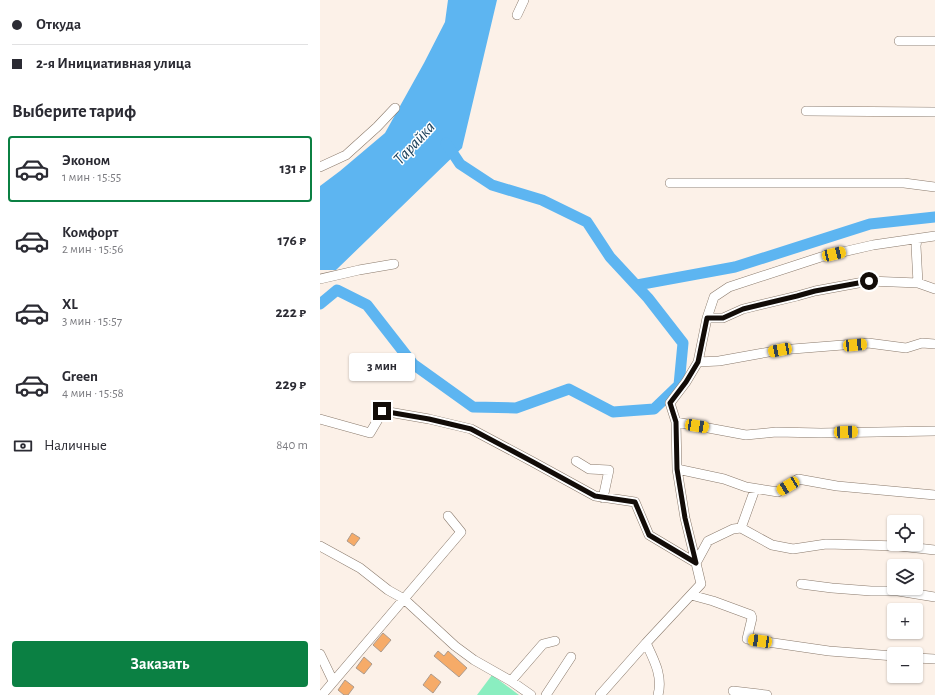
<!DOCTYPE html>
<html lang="ru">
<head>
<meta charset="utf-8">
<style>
	:root { --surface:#fff; --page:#f7f7f7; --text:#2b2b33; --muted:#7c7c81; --line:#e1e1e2; --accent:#0b8043 }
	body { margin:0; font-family:"Alegreya Sans",sans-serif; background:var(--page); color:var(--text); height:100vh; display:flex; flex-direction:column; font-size:15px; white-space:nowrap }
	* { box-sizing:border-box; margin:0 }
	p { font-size:13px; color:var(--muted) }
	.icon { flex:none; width:22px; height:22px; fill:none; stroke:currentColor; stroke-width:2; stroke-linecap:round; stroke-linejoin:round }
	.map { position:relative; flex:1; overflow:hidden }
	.details { display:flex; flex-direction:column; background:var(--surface); width:320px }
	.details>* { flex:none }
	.guide { display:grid; align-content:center; height:88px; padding:0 12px; background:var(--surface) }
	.buttons { position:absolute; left:567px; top:515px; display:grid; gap:8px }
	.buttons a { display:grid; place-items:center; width:36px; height:36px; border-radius:4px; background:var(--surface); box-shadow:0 1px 3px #0004; font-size:20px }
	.end { position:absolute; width:18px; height:18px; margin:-9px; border:5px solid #120c08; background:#fff; box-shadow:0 0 0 2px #fff }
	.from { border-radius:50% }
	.bubble { position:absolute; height:28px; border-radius:4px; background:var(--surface); box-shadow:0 1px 3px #0004; font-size:13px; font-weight:700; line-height:28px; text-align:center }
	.car { position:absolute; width:12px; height:24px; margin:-12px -6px; border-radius:5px; box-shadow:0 0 3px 1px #0007; background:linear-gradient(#f5c518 24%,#345 0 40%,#f5c518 0 76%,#345 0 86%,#f5c518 0) }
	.guide b { display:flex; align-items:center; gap:14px; height:38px; font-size:15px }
	.guide b+b { border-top:1px solid var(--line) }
	.guide i { width:10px; height:10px; background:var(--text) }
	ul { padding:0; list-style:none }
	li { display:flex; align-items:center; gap:12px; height:66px; margin:0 8px 6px; padding:0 4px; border:2px solid transparent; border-radius:4px }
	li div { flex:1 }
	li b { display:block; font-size:15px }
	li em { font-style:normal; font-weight:700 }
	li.active { border-color:var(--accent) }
	li>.icon { width:36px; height:36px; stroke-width:1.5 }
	h2 { padding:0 12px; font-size:18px; line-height:48px }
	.pay { display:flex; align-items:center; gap:10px; height:44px; padding:0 12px; font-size:15px }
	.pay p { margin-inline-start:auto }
	.cta { display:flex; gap:8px; margin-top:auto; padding:8px 12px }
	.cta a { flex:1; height:46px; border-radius:4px; background:var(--accent); color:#fff; font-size:16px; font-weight:700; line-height:46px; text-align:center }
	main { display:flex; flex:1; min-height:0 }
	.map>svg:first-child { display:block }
	.green { fill:#8aeec0 }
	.water { fill:#5db5f1 }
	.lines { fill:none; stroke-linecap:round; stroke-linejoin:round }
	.river { stroke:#5db5f1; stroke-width:11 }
	.building { fill:#f6ab68; stroke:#ad9b8d }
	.minor-casing { stroke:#8a7a6c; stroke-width:10 }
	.minor { stroke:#fff; stroke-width:9 }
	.route { stroke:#120c08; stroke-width:5 }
	.labels { text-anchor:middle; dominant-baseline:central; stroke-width:3; stroke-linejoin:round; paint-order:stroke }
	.water-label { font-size:17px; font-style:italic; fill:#20445e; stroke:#fff }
</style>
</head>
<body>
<main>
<section class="details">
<div class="guide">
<b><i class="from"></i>Откуда</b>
<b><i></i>2-я Инициативная улица</b>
</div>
<h2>Выберите тариф</h2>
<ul>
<li class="active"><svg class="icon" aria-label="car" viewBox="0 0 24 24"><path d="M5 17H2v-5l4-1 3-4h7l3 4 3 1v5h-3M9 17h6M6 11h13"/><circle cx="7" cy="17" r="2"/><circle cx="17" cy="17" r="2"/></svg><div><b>Эконом</b><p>1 мин · 15:55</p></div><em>131 ₽</em></li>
<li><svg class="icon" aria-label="car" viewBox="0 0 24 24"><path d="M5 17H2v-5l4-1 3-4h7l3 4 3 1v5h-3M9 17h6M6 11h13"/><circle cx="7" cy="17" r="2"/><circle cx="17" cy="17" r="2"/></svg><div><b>Комфорт</b><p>2 мин · 15:56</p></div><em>176 ₽</em></li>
<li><svg class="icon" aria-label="car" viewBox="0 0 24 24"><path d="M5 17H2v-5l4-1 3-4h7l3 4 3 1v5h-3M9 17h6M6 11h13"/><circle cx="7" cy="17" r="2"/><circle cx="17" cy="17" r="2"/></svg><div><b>XL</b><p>3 мин · 15:57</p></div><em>222 ₽</em></li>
<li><svg class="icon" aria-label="car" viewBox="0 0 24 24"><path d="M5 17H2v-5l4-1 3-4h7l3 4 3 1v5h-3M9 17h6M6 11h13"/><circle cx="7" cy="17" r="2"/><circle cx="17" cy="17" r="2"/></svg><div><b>Green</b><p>4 мин · 15:58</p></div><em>229 ₽</em></li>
</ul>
<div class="pay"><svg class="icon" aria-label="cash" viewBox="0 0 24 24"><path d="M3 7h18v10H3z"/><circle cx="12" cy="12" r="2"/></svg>Наличные<p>840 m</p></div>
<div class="cta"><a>Заказать</a></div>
</section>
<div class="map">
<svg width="615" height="695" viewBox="0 0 615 695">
	<rect width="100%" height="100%" fill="#fcf1e8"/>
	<path class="green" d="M172 675 199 695H157Z"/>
	<path class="water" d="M128 0H177L142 148 16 270H0V186L20 171 65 133 104 63 125 22Z"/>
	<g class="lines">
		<path class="river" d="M317 285 415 267 550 224 615 217
			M0 304 17 290 47 305 93 364 153 407 196 408 249 389 293 412 334 409 359 385 363 343 328 298 290 257 267 222 222 200 172 185 140 164 126 143"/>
	</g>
	<path class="building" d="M32 533 40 538 34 546 27 541Z
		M63 633 71 640 61 652 53 645Z
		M118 651 124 656 128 651 147 668 139 677 114 656Z
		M44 657 52 664 44 674 36 668Z
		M111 674 121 682 113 693 103 685Z
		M25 680 34 687 28 695H24L18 690Z"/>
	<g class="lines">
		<defs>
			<path id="minor" d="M197 15 204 0
				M579 41H615
				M486 111 615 112
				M0 167 26 155 57 127 75 108
				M350 183H584L615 187
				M597 239 596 246 598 283
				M0 279 39 270 74 264
				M387 318 394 297 409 287 501 257 553 245 615 236
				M378 362 399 361 460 350 548 343 586 348 602 343 615 344
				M0 419 50 433 63 411 109 419 151 429 213 462 275 496 315 502 329 535 376 563 381 584 326 643C334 660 343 676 338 695
				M356 422 426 435 456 432 501 433 615 431
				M256 461 269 469 289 470 283 498
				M357 469 404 479 426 487 458 492 478 479 517 486 615 495
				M421 528 435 489
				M0 546 40 568 68 590 84 599 135 646 154 660 191 681 211 695
				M376 563 365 518 357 469 356 422 350 403 366 382 378 362 387 318H403L423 309 477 296 495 291 549 281 598 283 615 289
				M376 563 388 541 413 529 421 528 452 545 473 549 506 544 579 546 615 550
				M481 584 512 588 551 591H578L615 597
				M371 595 393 601 431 615 432 618 427 639 509 651 574 656
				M0 654 13 681
				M596 658 615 659
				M191 681 223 644 235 641
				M413 691 447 695
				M2 695 141 532 128 516
				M226 695 251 657
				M280 695 326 643"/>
		</defs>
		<use href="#minor" class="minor-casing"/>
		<use href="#minor" class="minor"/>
	</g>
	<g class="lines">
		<path class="route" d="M62 411 109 419 151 429 213 462 275 496 315 502 329 535 376 563 365 518 357 469 356 422 350 403 366 382 378 362 387 318H403L423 309 477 296 495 291 549 281"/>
	</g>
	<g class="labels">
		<g class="water-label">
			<text transform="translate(94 143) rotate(-47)">Тарайка</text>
		</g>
	</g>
</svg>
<div class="buttons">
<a><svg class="icon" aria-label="locate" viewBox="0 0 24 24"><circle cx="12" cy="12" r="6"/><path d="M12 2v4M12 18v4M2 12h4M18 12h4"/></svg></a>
<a><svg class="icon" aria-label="layers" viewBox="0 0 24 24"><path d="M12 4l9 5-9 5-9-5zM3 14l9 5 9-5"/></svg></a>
<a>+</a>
<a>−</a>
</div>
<i class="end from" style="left:549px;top:281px"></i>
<i class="end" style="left:62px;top:411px"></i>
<div class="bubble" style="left:29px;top:353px;width:66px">3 мин</div>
<i class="car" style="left:514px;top:254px;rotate:77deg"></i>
<i class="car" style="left:535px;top:345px;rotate:85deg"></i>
<i class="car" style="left:460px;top:350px;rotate:259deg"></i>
<i class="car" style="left:377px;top:426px;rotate:99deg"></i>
<i class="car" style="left:526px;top:432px;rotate:88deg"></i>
<i class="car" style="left:468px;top:486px;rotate:239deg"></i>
<i class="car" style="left:440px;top:641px;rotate:278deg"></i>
</div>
</main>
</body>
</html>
